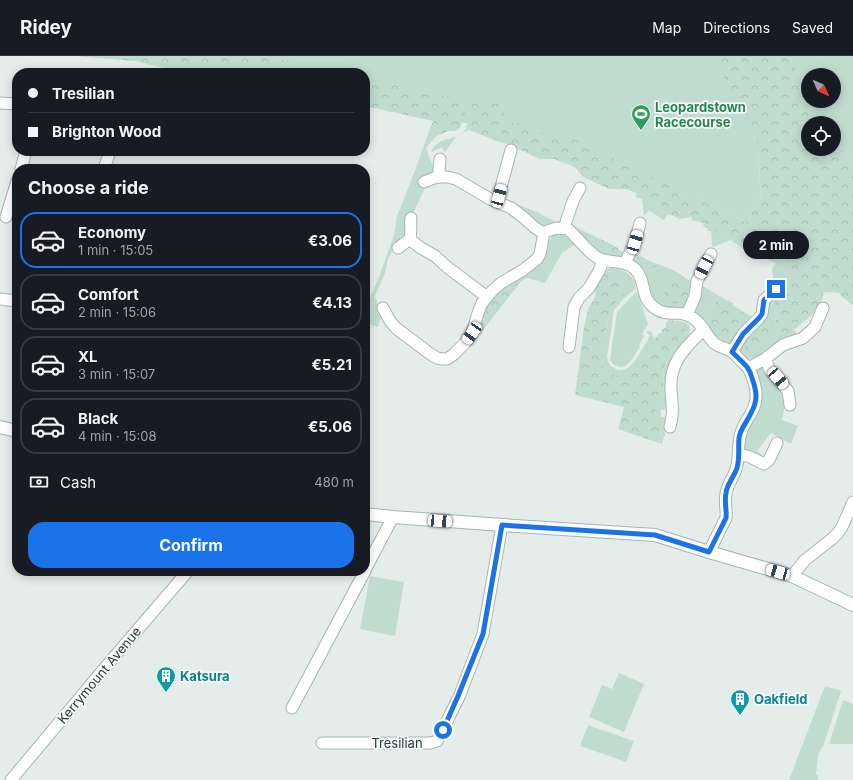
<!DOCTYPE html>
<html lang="en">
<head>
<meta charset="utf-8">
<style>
	:root { --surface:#171b24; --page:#242831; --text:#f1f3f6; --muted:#9ea1a6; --line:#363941; --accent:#1a73e8 }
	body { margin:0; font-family:Inter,sans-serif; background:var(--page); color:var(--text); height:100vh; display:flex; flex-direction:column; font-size:15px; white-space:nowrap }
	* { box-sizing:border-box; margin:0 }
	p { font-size:13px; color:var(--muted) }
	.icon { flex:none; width:22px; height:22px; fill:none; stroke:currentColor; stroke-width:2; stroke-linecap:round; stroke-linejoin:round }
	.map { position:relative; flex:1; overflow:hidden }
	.drawer { position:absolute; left:12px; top:108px; width:358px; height:412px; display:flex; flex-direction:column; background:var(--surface); border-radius:16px; box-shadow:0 2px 10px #0003 }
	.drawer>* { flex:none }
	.guide { position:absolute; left:12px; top:12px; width:358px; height:88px; border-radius:16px; box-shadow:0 2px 10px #0003; display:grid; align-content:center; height:88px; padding:0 16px; background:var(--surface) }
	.needle { width:26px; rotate:135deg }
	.tools { position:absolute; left:801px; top:12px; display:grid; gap:8px }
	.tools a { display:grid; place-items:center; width:40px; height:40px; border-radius:50%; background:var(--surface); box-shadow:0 2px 10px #0003; font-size:20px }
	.end { position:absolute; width:18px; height:18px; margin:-9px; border:5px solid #1a73e8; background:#fff; box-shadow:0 0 0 2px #fff }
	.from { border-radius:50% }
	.bubble { position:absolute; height:28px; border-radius:14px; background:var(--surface); box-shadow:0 2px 10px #0003; font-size:13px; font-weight:700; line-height:28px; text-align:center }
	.car { position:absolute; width:12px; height:24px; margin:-12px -6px; border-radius:5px; box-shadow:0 0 3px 1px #0007; background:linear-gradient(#fff 24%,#345 0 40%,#fff 0 76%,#345 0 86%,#fff 0) }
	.guide b { display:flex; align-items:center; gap:14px; height:38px; font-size:15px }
	.guide b+b { border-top:1px solid var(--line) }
	.guide i { width:10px; height:10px; background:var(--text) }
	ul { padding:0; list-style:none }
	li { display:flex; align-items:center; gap:12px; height:56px; margin:0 8px 6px; padding:0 8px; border:2px solid var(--line); border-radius:16px }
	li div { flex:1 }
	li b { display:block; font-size:15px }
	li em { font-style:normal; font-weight:700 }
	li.on { border-color:var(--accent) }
	li>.icon { width:36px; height:36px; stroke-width:1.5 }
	h2 { padding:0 16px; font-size:18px; line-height:48px }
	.pay { display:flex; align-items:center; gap:10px; height:44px; padding:0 16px; font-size:15px }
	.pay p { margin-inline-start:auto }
	.button { display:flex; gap:8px; margin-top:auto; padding:8px 16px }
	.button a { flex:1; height:46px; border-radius:16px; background:var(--accent); color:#fff; font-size:16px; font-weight:700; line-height:46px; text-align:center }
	header { display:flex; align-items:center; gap:24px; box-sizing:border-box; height:56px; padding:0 20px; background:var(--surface); border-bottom:1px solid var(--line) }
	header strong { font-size:19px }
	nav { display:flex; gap:22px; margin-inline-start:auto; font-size:14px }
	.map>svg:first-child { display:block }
	.green { fill:#c0dccf }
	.forest { fill:url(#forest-crowns) }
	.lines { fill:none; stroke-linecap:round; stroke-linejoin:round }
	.street-casing { stroke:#a8b5b3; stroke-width:13 }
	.secondary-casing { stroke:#a1b5b3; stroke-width:14 }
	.street { stroke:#fff; stroke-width:11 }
	.secondary { stroke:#fff; stroke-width:12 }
	.route { stroke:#1a73e8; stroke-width:5 }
	.labels { text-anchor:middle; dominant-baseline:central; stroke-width:3.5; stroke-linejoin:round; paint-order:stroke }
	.leisure-label { font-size:13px; font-weight:bold; fill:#27864d; stroke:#f5faf9; text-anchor:start }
	.street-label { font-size:13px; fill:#263e3d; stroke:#f5faf9 }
	.culture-label { font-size:13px; font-weight:bold; fill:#0d838f; stroke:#f5faf9; text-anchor:start }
</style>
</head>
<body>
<header>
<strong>Ridey</strong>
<nav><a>Map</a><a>Directions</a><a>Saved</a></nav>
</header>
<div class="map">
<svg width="853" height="724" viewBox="0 0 853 724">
	<defs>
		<pattern id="forest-crowns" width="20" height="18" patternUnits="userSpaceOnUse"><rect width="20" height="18" fill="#c0dccf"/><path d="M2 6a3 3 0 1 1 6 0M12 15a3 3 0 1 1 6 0" fill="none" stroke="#a5beb3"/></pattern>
	</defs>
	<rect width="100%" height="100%" fill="#e5edeb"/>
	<path class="green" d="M79 0H853V110L834 83V67H826L815 45H834V19H808V32L758 98 761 141 746 166 687 138 560 84 365 49V17H186L136 5Z
		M466 72H469L468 74 456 81 444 97 442 91 432 96 431 95C433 92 435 89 438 87 446 82 462 82 466 72Z
		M424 89 427 91 426 93 434 113 432 116 422 121 425 129 424 134 411 162 406 180 396 189 388 203 385 217 375 240 378 250 387 265 380 263 378 271 365 267V258L370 242 379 221 394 179 397 160 416 112Z
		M505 134 508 135 505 142 521 150 535 155 553 164 556 167 546 170 540 169 504 143V142Z
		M637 137 649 142 653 150 667 158 664 164 654 158 649 154 644 160 642 143 635 141Z
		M704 167 731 184 713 191 712 189 711 175H707L708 173 703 170Z
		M572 169 618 192V194L626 197 623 200 620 201 604 200 595 195Z
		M558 177 564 178 574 189 562 197 545 227 527 222 521 225 475 284 473 283 484 255 490 243 547 188H549C550 181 552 180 558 177Z
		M634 197 652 206 671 213 692 226V232L684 254 665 253 655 247 633 206 632 204Z
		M776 207 790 220 788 229 777 241 775 253 778 259C773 268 765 279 755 281L758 289 768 285 777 279H783L785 285C774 292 759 303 745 303L739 297V292L769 244 784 230 779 224 775 228 774 227 772 213Z
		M610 212C623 212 634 218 636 232L624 242 614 254 607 301C608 306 609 309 614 312 630 323 644 289 650 280L647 277V275H651L655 284 640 308V316L629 317 620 320 605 316 600 302 610 255 617 245 616 215 606 216 608 213Z
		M700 228 719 240 709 258 710 265 708 269 694 258 693 253Z
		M637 236 648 268 642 278 644 280 639 289 640 290C636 297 628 315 617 310 613 309 612 307 610 303L617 256 634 238Z
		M670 264C678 265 694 265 689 277L692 279 681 290 668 351 665 353 661 354V361H664L667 363V371L662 388 659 387 661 376 655 361 656 350 663 336 664 311 673 293 684 279V270Z
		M761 310 763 311 783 333 785 347 782 364 798 370 791 388 783 384V383L771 377 757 395 763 400V401L745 394 743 388 755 313Z
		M370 520 404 526 395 580 360 573Z
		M619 617 644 628 624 676 589 661 602 629 612 633Z
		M825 630 841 635 824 688 818 699 816 719H818V724H789Z
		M843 644 853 648V688H829Z
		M588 669 634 685 626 706 580 690Z"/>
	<path class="forest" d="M76 0H264L348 17H186L136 5Z
		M710 0H787L808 32V45H815L826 67H808V93H834V83L853 110V249L842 241 839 237 824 236 820 249H818L812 259 794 274 798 279 785 285 783 279H777L768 285 758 289 752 300 743 288 750 280 755 281 760 280 759 270 775 265 778 259 775 253 774 247 777 241 788 229 790 220 776 207 746 194 704 167 691 164 692 161 679 163 672 159 667 158 653 150 649 142 626 133H609L583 121 575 111 554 103H540L507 88 500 86 468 74 469 72H466L472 53 467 51 460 72 455 75H448L435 81 427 91 424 89 433 65 365 50V21L441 40 477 44 505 49 504 66 529 68 535 76 566 79 604 98 746 166 761 141 757 81 716 8Z
		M596 181 618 192V193L620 195 616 198 595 192 594 183Z
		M654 207 659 217 658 223 663 226C668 224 672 219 671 213L682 219V220L688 226 689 237 681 247H672L666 245 664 237 661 235 660 229 654 226 652 217H647L652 214Z
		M616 215 621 218 624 242 617 245 610 255 600 302 605 316 620 320 629 317 640 315V308L658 278 662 277V274L666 271V267L668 264H670L684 270 687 278 684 279 673 293 664 311 663 336 656 350 655 361 659 368 661 376 659 387 618 373 624 351 575 339 584 271 588 253 596 239 594 231 602 216 605 217 606 216Z
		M526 222 521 225 486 270V258L488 250 492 243 498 241 505 231 513 230 519 224Z
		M719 240 733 247 732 249 754 262 730 289 717 283 708 269 710 265 709 258Z"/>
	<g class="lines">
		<defs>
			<path id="street" d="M0 47 17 48
				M440 103 439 114 440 121
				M21 113 26 95
				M104 113 110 95
				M424 126 434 122 440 121H447L456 123 490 143 511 152 523 161 534 171 540 175 544 176 557 172 568 173C578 182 586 195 598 202 610 208 625 203 635 213 648 226 638 243 658 254 667 260 678 255 687 259 700 263 705 278 714 287 719 291 725 292 731 295 734 297 737 300 739 303 742 306 746 309 748 312 752 318 756 331 756 338 757 355 745 362 741 377 737 388 740 401 736 413 734 421 727 428 726 438 724 446 727 454 726 462L709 496
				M497 146 511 94
				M6 161 17 125
				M564 172 573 145 580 132
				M409 183 421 192 435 200 447 211 487 241
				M398 192C401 189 407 186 409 183 412 180 410 167 411 162
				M625 207 635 186 640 167
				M0 243 16 245
				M383 252 390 265 396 272 429 297 437 302 443 303H447L453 299 466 286 472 277 478 257 482 247 492 235 501 227 523 214 537 203 540 198 544 176
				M687 259 695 240 697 225 711 198
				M569 291 574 251 579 242 589 232 599 215 603 204
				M732 296 743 278 759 262 762 258 764 244 776 233
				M765 303 770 314 788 335 790 349
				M748 312 765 303 783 289 803 282 815 271 823 252
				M670 371C674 357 672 348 671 334 669 306 686 291 704 273
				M739 398 750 401 764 408 769 404 777 387
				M365 514 393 461
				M792 520 805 504 833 482 838 477 842 471 853 446
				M292 652 365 515
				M322 687H430L437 685 459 641 483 578 502 469
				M11 724 109 607 188 515"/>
			<path id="secondary" d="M0 371 17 375
				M365 458 393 461 502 469 655 479 709 496 792 520 853 549"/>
		</defs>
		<use href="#street" class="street-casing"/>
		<use href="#secondary" class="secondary-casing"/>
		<use href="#street" class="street"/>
		<use href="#secondary" class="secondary"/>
	</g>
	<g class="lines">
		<path class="route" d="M443 674 458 640 483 578 502 469 655 479 709 496 726 462C727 454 724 446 726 437 727 428 734 421 737 412 740 402 738 392 739 382 740 373 747 366 751 357 758 344 757 336 752 322 751 318 750 315 747 311 743 306 737 301 732 296L743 278 759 262 762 258 764 244 776 233"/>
	</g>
	<defs>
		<symbol id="stadium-pin" viewBox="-11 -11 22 30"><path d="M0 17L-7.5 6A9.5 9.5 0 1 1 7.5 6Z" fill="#2e9e5b" stroke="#f5faf9"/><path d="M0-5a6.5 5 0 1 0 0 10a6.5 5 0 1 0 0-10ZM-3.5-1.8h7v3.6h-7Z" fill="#fff"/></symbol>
		<symbol id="building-pin" viewBox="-11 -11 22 30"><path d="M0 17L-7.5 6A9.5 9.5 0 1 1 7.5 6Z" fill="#0f9aa8" stroke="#f5faf9"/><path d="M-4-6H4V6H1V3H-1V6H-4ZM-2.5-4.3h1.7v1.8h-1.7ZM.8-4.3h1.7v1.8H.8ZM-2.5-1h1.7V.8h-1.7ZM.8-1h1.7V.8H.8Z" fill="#fff"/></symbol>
	</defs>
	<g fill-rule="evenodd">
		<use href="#stadium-pin" x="630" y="47" width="22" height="30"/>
		<use href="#building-pin" x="155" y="609" width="22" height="30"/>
		<use href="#building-pin" x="729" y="632" width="22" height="30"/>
	</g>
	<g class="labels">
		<g class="leisure-label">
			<text x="655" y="51">Leopardstown<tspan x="655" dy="15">Racecourse</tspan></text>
		</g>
		<g class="street-label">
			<text transform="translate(99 619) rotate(-50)">Kerrymount Avenue</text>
			<text x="397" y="687">Tresilian</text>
		</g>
		<g class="culture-label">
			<text x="180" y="620">Katsura</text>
			<text x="754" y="643">Oakfield</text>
		</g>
	</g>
</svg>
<div class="tools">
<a><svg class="needle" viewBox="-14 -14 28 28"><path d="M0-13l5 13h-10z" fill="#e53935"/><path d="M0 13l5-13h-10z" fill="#9ea1a6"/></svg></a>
<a><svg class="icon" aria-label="locate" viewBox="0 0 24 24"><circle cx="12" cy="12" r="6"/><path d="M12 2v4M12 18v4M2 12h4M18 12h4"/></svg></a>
</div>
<i class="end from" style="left:443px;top:674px"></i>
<i class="end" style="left:776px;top:233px"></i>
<div class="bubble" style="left:743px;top:175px;width:66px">2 min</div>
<i class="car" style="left:499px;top:140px;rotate:15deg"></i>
<i class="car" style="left:635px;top:186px;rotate:16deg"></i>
<i class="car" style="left:704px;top:211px;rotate:207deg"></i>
<i class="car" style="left:472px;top:277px;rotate:214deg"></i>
<i class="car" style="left:778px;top:322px;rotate:140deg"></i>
<i class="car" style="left:440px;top:465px;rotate:94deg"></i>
<i class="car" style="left:778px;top:516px;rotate:286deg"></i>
<div class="guide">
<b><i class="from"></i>Tresilian</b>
<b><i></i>Brighton Wood</b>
</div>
<section class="drawer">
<h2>Choose a ride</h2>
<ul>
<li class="on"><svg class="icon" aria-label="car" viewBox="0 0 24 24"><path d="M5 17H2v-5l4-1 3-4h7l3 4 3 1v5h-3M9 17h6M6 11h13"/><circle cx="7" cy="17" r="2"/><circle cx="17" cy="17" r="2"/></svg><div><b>Economy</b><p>1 min · 15:05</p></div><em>€3.06</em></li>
<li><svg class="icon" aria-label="car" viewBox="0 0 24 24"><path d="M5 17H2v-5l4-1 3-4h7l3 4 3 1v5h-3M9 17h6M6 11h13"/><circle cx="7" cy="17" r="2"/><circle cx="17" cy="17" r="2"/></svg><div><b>Comfort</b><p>2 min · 15:06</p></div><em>€4.13</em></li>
<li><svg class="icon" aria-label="car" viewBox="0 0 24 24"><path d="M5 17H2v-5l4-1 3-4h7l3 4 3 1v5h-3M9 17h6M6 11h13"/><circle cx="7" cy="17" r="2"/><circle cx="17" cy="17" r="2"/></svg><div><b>XL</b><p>3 min · 15:07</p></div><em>€5.21</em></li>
<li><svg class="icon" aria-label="car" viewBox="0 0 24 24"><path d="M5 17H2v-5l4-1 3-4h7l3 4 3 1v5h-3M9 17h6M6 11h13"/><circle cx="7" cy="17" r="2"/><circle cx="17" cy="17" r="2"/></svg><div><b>Black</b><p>4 min · 15:08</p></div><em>€5.06</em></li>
</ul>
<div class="pay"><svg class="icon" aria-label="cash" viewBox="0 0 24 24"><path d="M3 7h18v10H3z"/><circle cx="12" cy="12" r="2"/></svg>Cash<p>480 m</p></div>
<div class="button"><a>Confirm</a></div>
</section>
</div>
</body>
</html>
